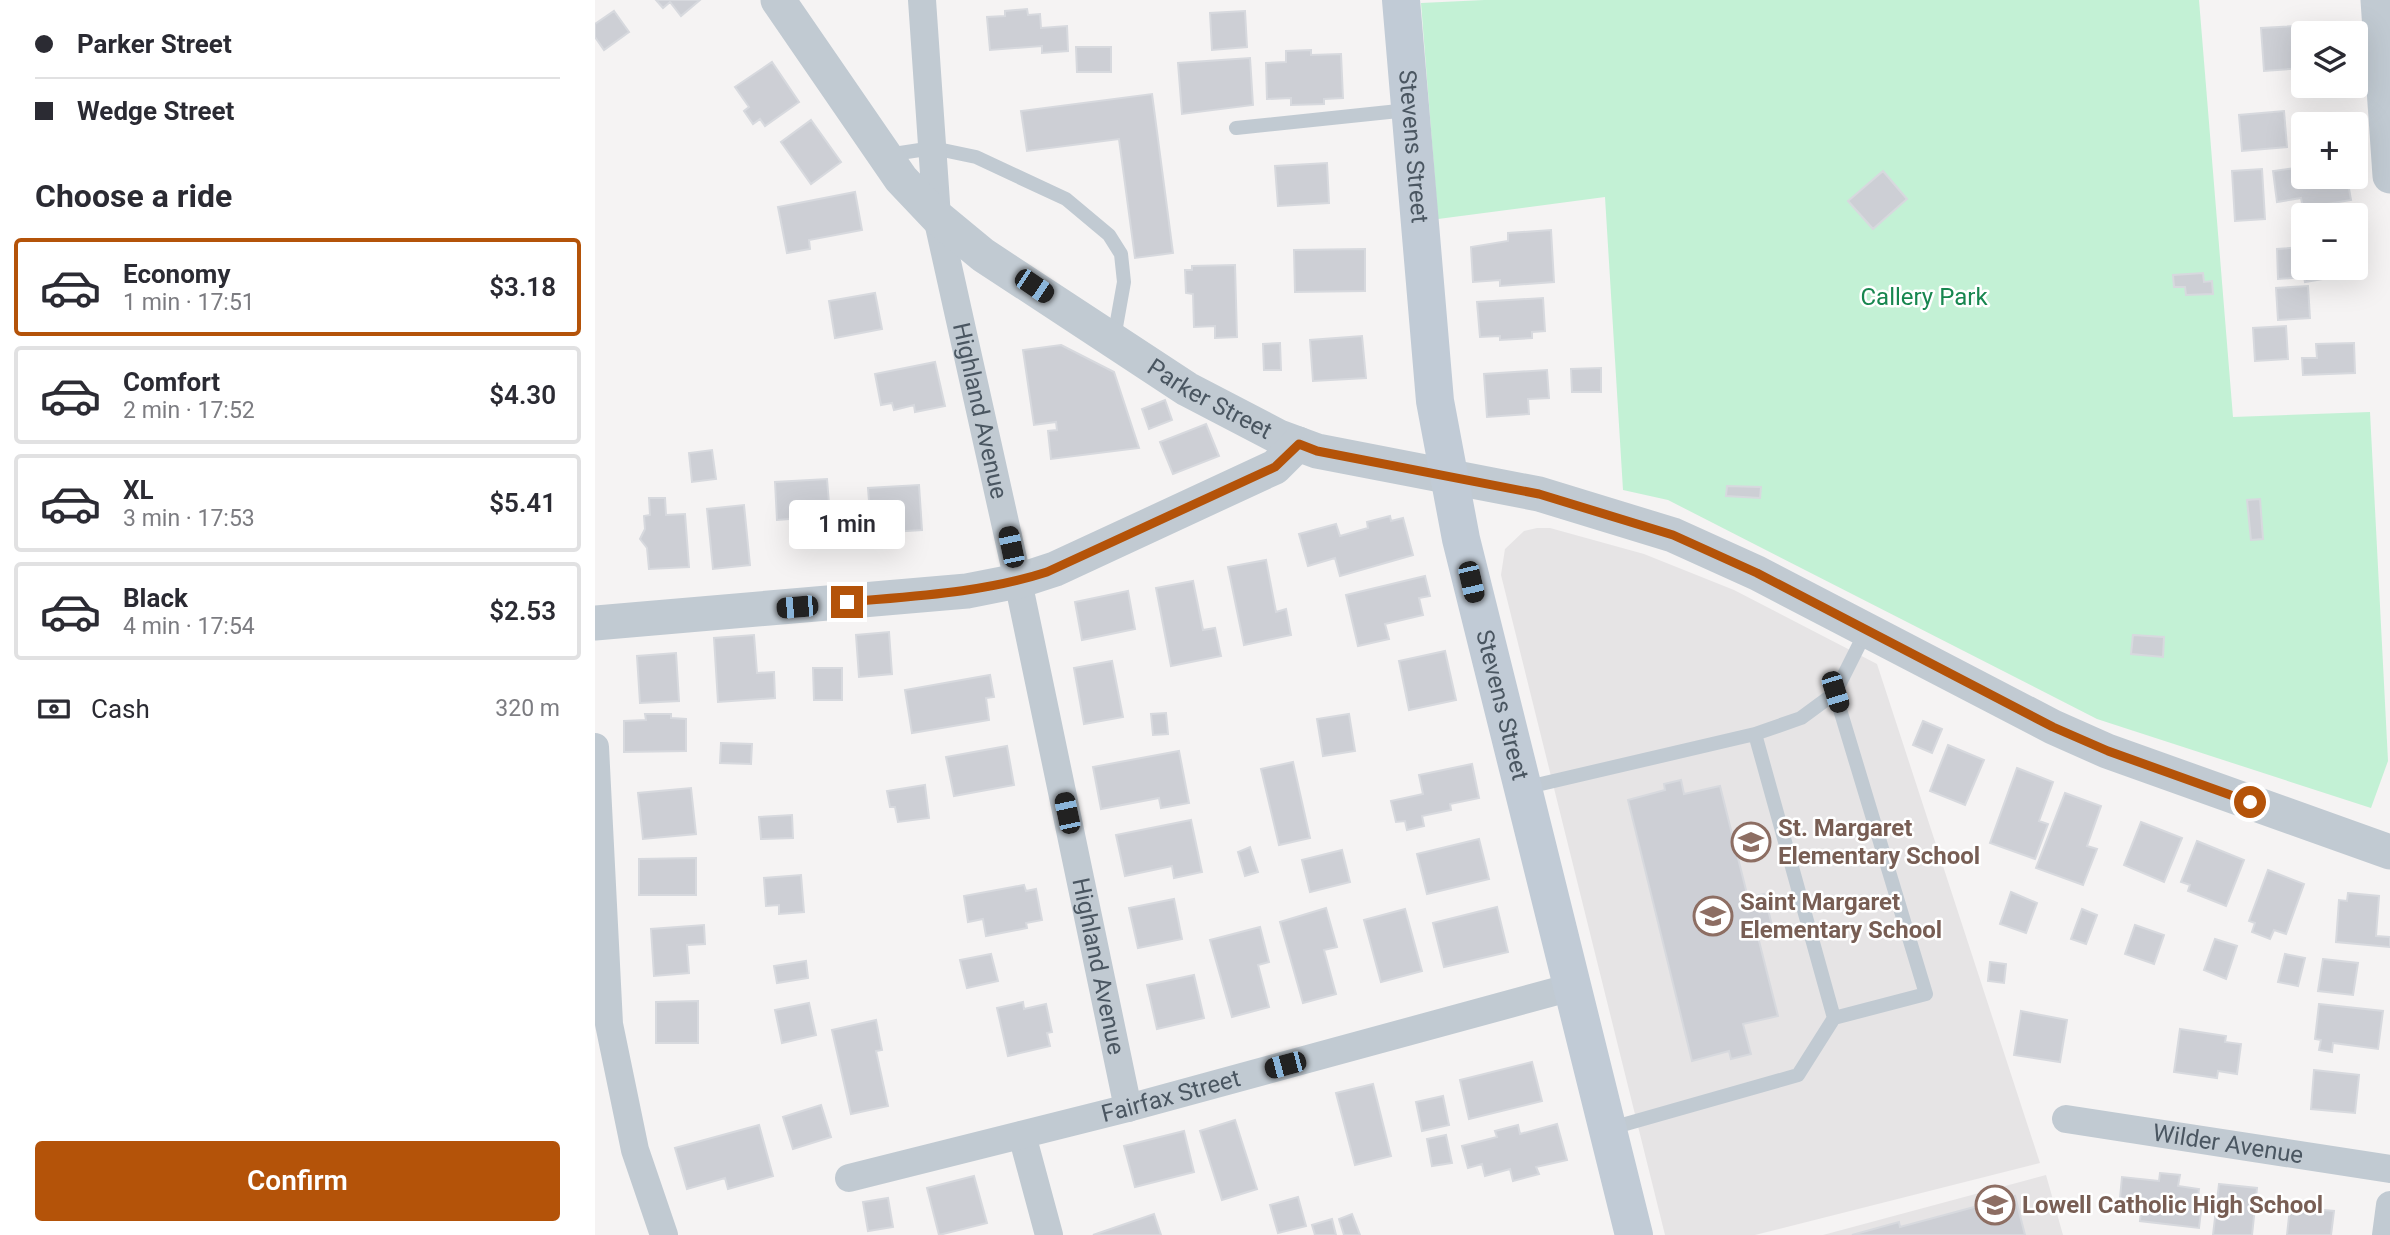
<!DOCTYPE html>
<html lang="en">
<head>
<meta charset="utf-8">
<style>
	:root { --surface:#fff; --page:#f2f2f3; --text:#2b2b33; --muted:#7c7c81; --line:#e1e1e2; --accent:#b45309 }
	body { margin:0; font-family:Roboto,sans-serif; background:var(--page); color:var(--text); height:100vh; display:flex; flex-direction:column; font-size:26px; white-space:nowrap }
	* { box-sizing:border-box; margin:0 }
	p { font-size:23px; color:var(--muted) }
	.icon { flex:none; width:38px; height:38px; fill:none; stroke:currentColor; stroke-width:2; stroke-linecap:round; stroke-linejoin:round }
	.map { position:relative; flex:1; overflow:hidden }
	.panel { display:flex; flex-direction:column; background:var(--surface); width:595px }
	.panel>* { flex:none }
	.hud { display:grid; align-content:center; height:154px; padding:0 35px; background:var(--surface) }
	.controls { position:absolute; left:1696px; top:21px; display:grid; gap:14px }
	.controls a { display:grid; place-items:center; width:77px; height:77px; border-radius:7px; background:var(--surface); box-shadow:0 7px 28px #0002; font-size:35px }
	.end { position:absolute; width:32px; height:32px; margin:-16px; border:9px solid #b45309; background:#fff; box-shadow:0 0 0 4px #fff }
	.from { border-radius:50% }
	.bubble { position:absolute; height:49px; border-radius:7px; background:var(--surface); box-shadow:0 7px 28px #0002; font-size:23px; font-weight:600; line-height:49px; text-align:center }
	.car { position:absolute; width:21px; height:42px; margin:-21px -10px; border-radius:9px; box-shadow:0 0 5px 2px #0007; background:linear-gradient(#222 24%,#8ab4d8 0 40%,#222 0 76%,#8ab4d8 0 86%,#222 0) }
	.hud b { display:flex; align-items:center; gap:24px; height:66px; font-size:26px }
	.hud b+b { border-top:2px solid var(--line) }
	.hud i { width:18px; height:18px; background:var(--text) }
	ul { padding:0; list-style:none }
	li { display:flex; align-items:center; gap:21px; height:98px; margin:0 14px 10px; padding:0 21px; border:4px solid var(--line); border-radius:7px }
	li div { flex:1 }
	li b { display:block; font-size:26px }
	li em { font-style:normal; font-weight:600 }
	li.current { border-color:var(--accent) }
	li>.icon { width:63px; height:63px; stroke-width:1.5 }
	h2 { padding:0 35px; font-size:32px; line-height:84px }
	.pay { display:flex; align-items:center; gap:18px; height:77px; padding:0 35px; font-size:26px }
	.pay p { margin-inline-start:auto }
	.primary-button { display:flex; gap:14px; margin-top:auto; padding:14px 35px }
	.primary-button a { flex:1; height:80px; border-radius:7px; background:var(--accent); color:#fff; font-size:28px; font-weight:600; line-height:80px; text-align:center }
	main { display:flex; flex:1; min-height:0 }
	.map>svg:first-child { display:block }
	.education { fill:#e6e4e5 }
	.green { fill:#c3f1d5 }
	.building { fill:#cdcfd5; stroke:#d7d9de; stroke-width:2 }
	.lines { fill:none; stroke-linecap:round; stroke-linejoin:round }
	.service { stroke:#c1cad2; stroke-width:14 }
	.minor { stroke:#c1cad2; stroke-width:28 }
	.tertiary { stroke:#c1cad2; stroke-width:35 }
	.secondary { stroke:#c1cbd6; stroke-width:38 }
	.route { stroke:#b45309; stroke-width:9 }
	.labels { text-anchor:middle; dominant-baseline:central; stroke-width:5; stroke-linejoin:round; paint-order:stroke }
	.street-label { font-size:24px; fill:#4a5661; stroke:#fff }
	.park-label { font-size:24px; fill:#17864f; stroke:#fff }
	.education-label { font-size:24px; font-weight:bold; fill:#785e54; stroke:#fff; text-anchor:start }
</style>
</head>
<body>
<main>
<section class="panel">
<div class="hud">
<b><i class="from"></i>Parker Street</b>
<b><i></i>Wedge Street</b>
</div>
<h2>Choose a ride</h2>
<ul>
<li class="current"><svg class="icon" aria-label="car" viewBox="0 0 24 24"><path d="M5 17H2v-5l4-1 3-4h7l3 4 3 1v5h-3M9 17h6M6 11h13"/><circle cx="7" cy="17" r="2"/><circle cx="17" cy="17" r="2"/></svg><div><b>Economy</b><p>1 min · 17:51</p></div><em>$3.18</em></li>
<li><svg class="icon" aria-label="car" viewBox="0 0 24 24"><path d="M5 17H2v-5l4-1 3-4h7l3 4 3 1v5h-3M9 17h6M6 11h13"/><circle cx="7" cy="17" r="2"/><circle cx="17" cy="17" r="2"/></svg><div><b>Comfort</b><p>2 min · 17:52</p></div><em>$4.30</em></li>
<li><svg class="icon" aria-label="car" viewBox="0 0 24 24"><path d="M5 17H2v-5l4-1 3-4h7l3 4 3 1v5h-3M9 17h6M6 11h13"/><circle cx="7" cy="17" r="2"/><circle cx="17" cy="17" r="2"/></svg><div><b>XL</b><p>3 min · 17:53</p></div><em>$5.41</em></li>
<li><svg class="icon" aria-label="car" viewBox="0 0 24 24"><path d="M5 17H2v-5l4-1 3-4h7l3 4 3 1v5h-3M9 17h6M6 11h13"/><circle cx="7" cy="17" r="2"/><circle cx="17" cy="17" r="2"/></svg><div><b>Black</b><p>4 min · 17:54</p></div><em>$2.53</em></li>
</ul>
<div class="pay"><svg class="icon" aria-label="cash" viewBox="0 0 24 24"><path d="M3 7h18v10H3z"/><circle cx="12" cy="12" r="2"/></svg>Cash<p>320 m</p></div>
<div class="primary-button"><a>Confirm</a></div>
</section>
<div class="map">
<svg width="1795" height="1235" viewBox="0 0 1795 1235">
	<rect width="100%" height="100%" fill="#f5f3f3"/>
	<path class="education" d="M942 528H955L1049 554 1139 590 1282 664 1445 1163 1160 1235H1070L906 575 910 549 929 531Z
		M1451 1175 1468 1235H1228Z"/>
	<path class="green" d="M889 0H1604L1638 417 1775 412 1793 761 1776 808 1502 719 1073 500 1028 490 1010 197 843 219 826 3Z"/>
	<path class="building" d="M61 0H105L86 16 75 2 68 8Z
		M432 9 433 15 445 14 446 28 472 26 473 51 447 53V46L395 50 392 17 410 16V11Z
		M19 11 34 32 9 50 0 37V24Z
		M650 11 652 47 617 50 615 13Z
		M1733 24 1734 33H1708V68L1669 71 1666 28Z
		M481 47H516V72H482Z
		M716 50V55L746 54 748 98 729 99V104L696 105V98L672 99 671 63 691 62V51Z
		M655 58 658 105 587 114 583 63Z
		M177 62 204 102 170 126 165 119 158 124 149 111 154 107 140 87Z
		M557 94 578 253 540 258 524 139 432 151 426 111Z
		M1689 111 1692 147 1647 151 1644 115Z
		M216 120 246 162 216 184 186 142Z
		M732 163 734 203 683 206 680 166Z
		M1708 167V177H1752L1756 200 1708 208 1706 198 1682 202 1678 171Z
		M1667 169 1670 219 1640 221 1637 171Z
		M1288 171 1312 199 1278 229 1253 201Z
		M260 192 267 230 214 240 215 249 192 253 183 207Z
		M956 230 959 282 905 286V280L878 282 876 247 913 241V233Z
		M1708 247V268H1751V275L1710 282 1709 277 1683 279 1682 249Z
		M770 249V291L700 292 699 250Z
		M640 265 642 337 620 338V326L599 327 598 294 591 293 590 270H597V266Z
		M1608 273 1609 282 1617 281 1618 294 1591 295 1590 287H1579L1578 275Z
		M1713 286 1715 318 1683 320 1681 288Z
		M280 293 287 329 240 338 234 301Z
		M948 298 950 331 937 332V338L905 340V336L885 337 882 302Z
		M1691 326 1693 359 1660 361 1658 328Z
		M767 336 771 378 718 381 715 340Z
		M685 343 686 370H669L668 344Z
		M1759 343 1760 373 1708 375 1707 358H1722L1721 344Z
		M466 345 519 372 544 448 456 459 453 431 462 430 461 422 439 425 428 350Z
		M340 362 350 406 320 412 319 405 299 410 297 403 286 405 280 374Z
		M1006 368V392H977L976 369Z
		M952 370 954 398 933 399 934 414 892 417 889 374Z
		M570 400 577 420 554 429 547 409Z
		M611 424 624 456 578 474 565 442Z
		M117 450 121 479 97 482 94 453Z
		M232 479 235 516 182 520 180 482Z
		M324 485 327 530 296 532V526L276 527 273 488Z
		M1132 486 1166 487 1165 498 1131 496Z
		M54 498H70L71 515 90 514 94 567 54 569 52 548 45 539 50 529 49 516 55 515Z
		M1665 499 1668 539 1656 540 1652 500Z
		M149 505 155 565 118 569 112 509Z
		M795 516 796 521 808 518 818 555 745 576 740 558 713 566 704 534 741 524 745 536 773 528 772 522Z
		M671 560 681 612 691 609 696 635 649 645 633 567Z
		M830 576 835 596 824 598 828 615 790 624 794 639 763 646 751 595Z
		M598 581 608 630 620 628 626 656 576 666 561 588Z
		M533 591 540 629 487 640 480 602Z
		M294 632 297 674 264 677 261 635Z
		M159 635 162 673 179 672 180 698 123 702 119 638Z
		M1538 635 1569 637 1568 657 1536 654Z
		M850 651 861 700 814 710 804 661Z
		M81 653 84 701 45 703 42 656Z
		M517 661 528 717 489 724 479 668Z
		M218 668H247V700H219Z
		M395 675 399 697 391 698 394 720 317 733 310 690Z
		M571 713 573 734 558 735 556 714Z
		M50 714H76V718L91 719V751L29 752V721L51 720Z
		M754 714 760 751 728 756 722 719Z
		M1328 721 1347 729 1337 753 1318 745Z
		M126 743 157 744 156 764 125 763Z
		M1353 745 1389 760 1370 805 1335 791Z
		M412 746 419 785 359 796 351 757Z
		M584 751 594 803 566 808 564 798 506 809 498 767Z
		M698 762 715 838 684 845 666 769Z
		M877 764 884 798 855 804 856 810 827 816 829 826 812 830 810 821 801 822 796 801 828 794 824 775Z
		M1422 768 1458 782 1444 821 1453 824 1440 859 1395 843Z
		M1086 780 1089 794 1125 786 1153 898 1169 894 1179 933 1163 937 1183 1016 1148 1024 1156 1054 1136 1059 1134 1051 1097 1061 1033 800 1070 790 1069 784Z
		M330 785 334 818 303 822 300 807H295L292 791Z
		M96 788 101 834 48 839 43 793Z
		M1470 793 1506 806 1492 846 1502 849 1488 885 1441 868Z
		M197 815 198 838 166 839 164 817Z
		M596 820 607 872 579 878 577 866 530 876 521 835Z
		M1546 822 1587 838 1569 882 1529 865Z
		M884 839 894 879 832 894 822 854Z
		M1602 841 1649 860 1631 906 1593 891 1595 885 1586 882Z
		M655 847 663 872 650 876 643 852Z
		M747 850 755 882 715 892 707 860Z
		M101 858V895H44V859Z
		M1673 870 1709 884 1691 934 1679 930 1675 939 1657 932 1660 923 1654 921Z
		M206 875 209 912 184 914V905L171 906 169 878Z
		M429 885 431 891 441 889 447 920 431 923 432 928 391 936 388 919 373 922 369 896Z
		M1416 892 1442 903 1431 933 1405 924Z
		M1753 893 1784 896 1781 936 1795 937V947L1741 942 1744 900 1752 901Z
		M579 899 587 939 543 948 534 908Z
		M902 907 913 952 849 967 838 923Z
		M731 908 742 947 729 950 741 994 708 1003 685 922Z
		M810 909 827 971 786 982 769 920Z
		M1487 909 1502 915 1491 944 1476 939Z
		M109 925 110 944 92 945 94 973 59 976 56 929Z
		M1540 925 1569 935 1559 964 1530 954Z
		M665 927 674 962 663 965 674 1007 637 1017 615 940Z
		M1620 939 1642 946 1631 979 1609 970Z
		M396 954 403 981 372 988 365 960Z
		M1690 954 1710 958 1703 986 1683 982Z
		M1728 959 1763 963 1758 995 1723 991Z
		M211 961 213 978 182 983 179 966Z
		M1395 962 1411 964 1409 983 1393 981Z
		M599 975 609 1018 562 1029 552 985Z
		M103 1001V1043H61V1002Z
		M428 1002 429 1009 451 1004 457 1032 452 1033 455 1046 413 1056 402 1008Z
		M214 1003 221 1035 187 1043 180 1010Z
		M1724 1004 1788 1011 1783 1049 1738 1043 1737 1052 1724 1050 1726 1040 1720 1039Z
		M1426 1011 1472 1020 1465 1062 1419 1055Z
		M281 1020 287 1050 281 1051 293 1106 256 1114 237 1030Z
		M1585 1029 1631 1036 1630 1042 1646 1044 1642 1074 1623 1071 1622 1078 1579 1072Z
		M937 1062 947 1101 874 1119 865 1080Z
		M1719 1070 1764 1075 1760 1113 1716 1109Z
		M778 1084 796 1156 760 1165 741 1093Z
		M848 1096 854 1125 827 1131 821 1102Z
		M226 1105 236 1137 198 1149 188 1117Z
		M640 1120 662 1189 627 1200 605 1131Z
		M962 1124 972 1160 941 1167 944 1174 918 1181 915 1169 890 1176 887 1164 873 1168 867 1146 902 1137 900 1131 923 1125 925 1134Z
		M164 1125 178 1176 133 1189 130 1178 92 1189 80 1148Z
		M589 1131 599 1172 540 1187 529 1146Z
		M851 1135 857 1163 837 1166 832 1139Z
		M1565 1173 1585 1175 1583 1186 1604 1189 1601 1209 1606 1210 1604 1228 1545 1221 1547 1201 1525 1198 1527 1177 1564 1181Z
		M379 1176 392 1223 344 1235 332 1188Z
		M1624 1184 1662 1188 1657 1235H1618Z
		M1420 1196 1430 1235H1257L1304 1222 1305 1227Z
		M703 1197 711 1226 683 1233 675 1205Z
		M293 1198 298 1227 273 1231 268 1202Z
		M1695 1207 1739 1211 1736 1235H1692Z
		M559 1214 566 1235H498Z
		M757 1214 765 1235H749L744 1219Z
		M737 1219 741 1235H720L717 1225Z"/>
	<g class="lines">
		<path class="service" d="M641 128 813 110
			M292 155 338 148 381 157 471 199 514 235 526 254 529 282 519 338
			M1160 734 1239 1018
			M929 788 1160 734 1206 718 1240 693 1271 631
			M1013 1129 1203 1075 1239 1018 1331 994 1240 693"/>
		<g class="minor">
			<path id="s1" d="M327 0 342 217 423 581 533 1108"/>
			<path d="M0 747 14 1024 40 1150 69 1235"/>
			<path id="s2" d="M1471 1119 1795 1169"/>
			<path d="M427 1135 454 1235"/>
			<path id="s3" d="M254 1178 533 1108 977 987"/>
			<path d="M1791 1235 1795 1205"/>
		</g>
		<g class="tertiary">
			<path id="s4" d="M183 0 306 179 342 217 388 255 592 389 684 437 722 451 944 494 1078 535 1162 573 1458 727 1512 751 1795 852"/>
			<path d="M1783 0 1795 176"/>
			<path d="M0 623 372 591 423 581 460 569 680 467 703 444"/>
		</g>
		<path class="secondary" id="s5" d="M806 0 840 401 866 539 1039 1235"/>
	</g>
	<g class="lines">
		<path class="route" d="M252 602C319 596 387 593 452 572L680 467 704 444 722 451 944 494 1078 535 1162 573 1458 727 1513 751 1655 802"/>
	</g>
	<defs>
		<symbol id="school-ring" viewBox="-11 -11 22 22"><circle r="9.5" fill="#fff" stroke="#8d6e63" stroke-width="1.5"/><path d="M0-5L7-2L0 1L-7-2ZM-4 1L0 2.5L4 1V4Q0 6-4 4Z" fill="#8d6e63"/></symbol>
	</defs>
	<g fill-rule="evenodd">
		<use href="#school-ring" x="1134" y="820" width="44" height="44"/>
		<use href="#school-ring" x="1096" y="894" width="44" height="44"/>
		<use href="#school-ring" x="1378" y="1183" width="44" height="44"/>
	</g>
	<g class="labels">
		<g class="street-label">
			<text stroke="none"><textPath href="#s5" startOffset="147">Stevens Street</textPath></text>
			<text stroke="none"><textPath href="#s4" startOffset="598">Parker Street</textPath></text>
			<text stroke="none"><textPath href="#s1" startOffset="416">Highland Avenue</textPath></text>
			<text stroke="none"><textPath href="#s5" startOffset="714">Stevens Street</textPath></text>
			<text stroke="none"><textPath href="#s1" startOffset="984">Highland Avenue</textPath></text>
			<text stroke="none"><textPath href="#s3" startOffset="332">Fairfax Street</textPath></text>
			<text stroke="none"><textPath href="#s2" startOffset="164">Wilder Avenue</textPath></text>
		</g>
		<g class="park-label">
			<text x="1329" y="297">Callery Park</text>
		</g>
		<g class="education-label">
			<text x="1183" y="828">St. Margaret<tspan x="1183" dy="28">Elementary School</tspan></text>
			<text x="1145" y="902">Saint Margaret<tspan x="1145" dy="28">Elementary School</tspan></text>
			<text x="1427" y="1205">Lowell Catholic High School</text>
		</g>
	</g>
</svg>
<div class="controls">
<a><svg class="icon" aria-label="layers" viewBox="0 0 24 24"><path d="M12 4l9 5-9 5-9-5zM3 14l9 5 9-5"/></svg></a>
<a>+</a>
<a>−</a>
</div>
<i class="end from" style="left:1655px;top:802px"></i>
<i class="end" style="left:252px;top:602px"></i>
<div class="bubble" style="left:194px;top:500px;width:116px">1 min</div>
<i class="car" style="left:439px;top:286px;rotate:124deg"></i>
<i class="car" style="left:416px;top:547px;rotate:348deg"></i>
<i class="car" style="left:876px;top:582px;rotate:167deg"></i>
<i class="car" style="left:202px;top:607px;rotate:265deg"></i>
<i class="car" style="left:1240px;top:692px;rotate:163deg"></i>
<i class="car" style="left:472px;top:813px;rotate:348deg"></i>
<i class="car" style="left:690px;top:1065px;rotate:255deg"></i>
</div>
</main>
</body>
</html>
